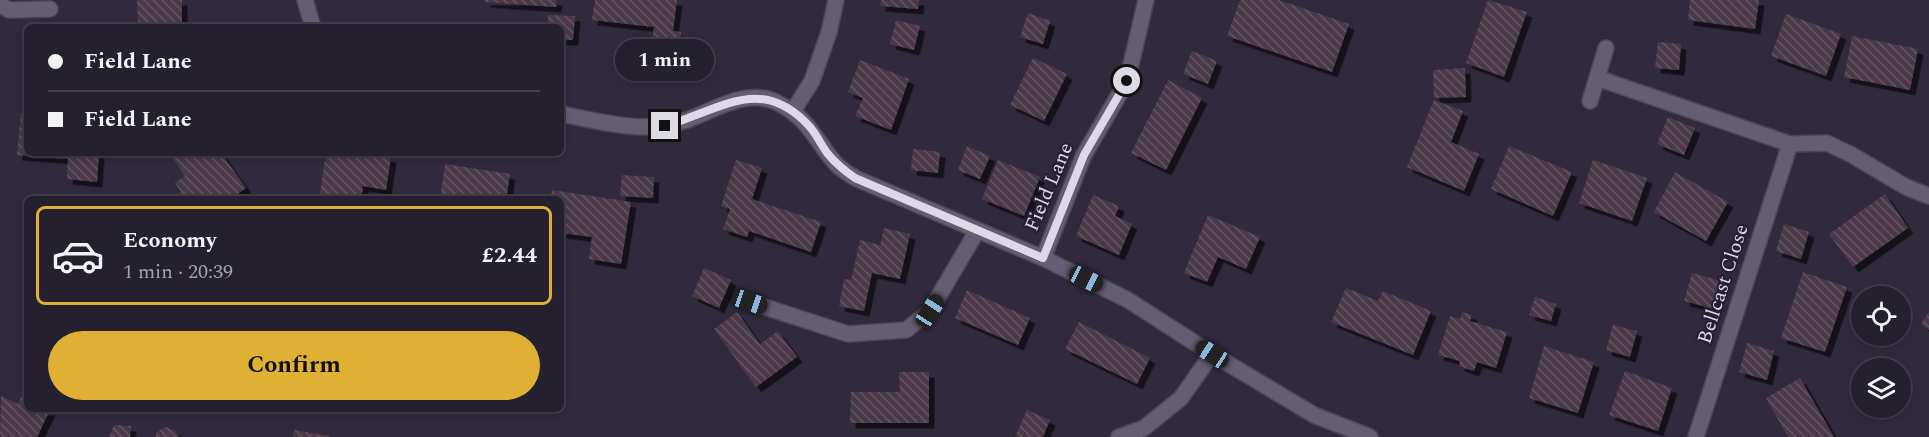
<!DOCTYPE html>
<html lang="en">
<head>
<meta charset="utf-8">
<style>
	:root { --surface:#25202e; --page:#2d2836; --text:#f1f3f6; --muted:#a3a3aa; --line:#423e4a; --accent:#dfb034 }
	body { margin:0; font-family:Spectral,serif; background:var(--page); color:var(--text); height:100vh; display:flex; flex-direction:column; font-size:22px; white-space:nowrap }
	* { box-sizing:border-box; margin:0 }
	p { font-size:20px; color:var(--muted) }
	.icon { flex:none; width:33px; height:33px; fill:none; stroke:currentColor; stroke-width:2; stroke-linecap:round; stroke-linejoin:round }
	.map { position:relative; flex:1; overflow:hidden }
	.sheet { position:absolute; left:24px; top:196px; width:540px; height:216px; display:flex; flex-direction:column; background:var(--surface); border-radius:9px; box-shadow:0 3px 9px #0003,0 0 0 2px var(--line) }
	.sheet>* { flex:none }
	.hud { position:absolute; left:24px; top:24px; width:540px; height:132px; border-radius:9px; box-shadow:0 3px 9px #0003,0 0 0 2px var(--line); display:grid; align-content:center; height:132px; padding:0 24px; background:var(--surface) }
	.tools { position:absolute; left:1851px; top:286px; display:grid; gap:12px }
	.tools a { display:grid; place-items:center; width:60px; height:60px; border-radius:50%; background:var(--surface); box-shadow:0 3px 9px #0003,0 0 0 2px var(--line); font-size:30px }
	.end { position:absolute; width:27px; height:27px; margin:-14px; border:8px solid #ddd9e6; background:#111; box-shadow:0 0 0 3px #111 }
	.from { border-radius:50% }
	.bubble { position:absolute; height:42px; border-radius:21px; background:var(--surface); box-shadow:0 3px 9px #0003,0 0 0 2px var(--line); font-size:20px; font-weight:700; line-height:42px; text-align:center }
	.car { position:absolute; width:18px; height:36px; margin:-18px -9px; border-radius:8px; box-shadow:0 0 4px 2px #0007; background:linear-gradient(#222 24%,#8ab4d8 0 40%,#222 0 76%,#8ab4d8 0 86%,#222 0) }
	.hud b { display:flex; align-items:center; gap:21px; height:57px; font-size:22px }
	.hud b+b { border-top:2px solid var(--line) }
	.hud i { width:15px; height:15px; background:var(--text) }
	ul { padding:10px 0 0; list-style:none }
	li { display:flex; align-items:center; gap:18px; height:99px; margin:0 12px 9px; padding:0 12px; border:3px solid transparent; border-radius:9px }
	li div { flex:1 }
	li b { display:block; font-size:22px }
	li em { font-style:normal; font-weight:700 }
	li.current { border-color:var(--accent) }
	li>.icon { width:54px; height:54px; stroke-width:1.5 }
	.action { display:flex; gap:12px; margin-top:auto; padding:12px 24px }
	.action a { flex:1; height:69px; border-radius:36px; background:var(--accent); color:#111; font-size:24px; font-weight:700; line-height:69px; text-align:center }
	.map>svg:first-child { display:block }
	.building { fill:url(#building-back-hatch); filter:url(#shadow) }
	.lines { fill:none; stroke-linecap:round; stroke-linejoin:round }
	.minor-casing { stroke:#4c4656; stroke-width:18 }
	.minor { stroke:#655d73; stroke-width:15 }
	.route { stroke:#ddd9e6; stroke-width:8 }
	.labels { text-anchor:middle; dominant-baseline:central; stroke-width:4.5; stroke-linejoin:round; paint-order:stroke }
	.street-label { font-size:20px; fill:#ddd9e6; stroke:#272032 }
</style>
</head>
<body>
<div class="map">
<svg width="1929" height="437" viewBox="0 0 1929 437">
	<defs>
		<pattern id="building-back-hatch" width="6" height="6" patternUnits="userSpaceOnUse" patternTransform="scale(1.5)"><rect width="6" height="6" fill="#4b3949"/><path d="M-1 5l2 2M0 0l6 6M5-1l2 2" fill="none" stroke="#645563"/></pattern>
		<filter id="shadow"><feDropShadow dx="5.5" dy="5.5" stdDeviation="0" flood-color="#0009"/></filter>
	</defs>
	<rect width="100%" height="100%" fill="#312a3d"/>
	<path class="building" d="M137 0H182V27H138Z
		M485 0H557L556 7 485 2Z
		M595 0H677L673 31 681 32 677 58 650 55 654 27 592 20Z
		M881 0H919L918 9 880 6Z
		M1240 0H1279L1349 24 1332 72 1227 36Z
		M1488 0 1527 12 1504 77 1466 63Z
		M1690 0H1759L1755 29 1688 20Z
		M1028 13 1050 21 1043 44 1020 37Z
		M1786 14 1841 34 1826 76 1771 56Z
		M548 15 575 16 573 40H561V27H548Z
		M896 20 920 26 914 50 890 44Z
		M1852 36 1918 49 1910 90 1844 77Z
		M1658 42 1681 44 1679 70 1655 68Z
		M1192 51 1217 61 1208 84 1183 74Z
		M1033 58 1067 74 1044 121 1010 105Z
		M860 60 909 79 891 130 855 116 863 98 848 92Z
		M1465 68 1466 97 1434 98 1433 70Z
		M1168 80 1202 98 1166 170 1131 153Z
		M1434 100 1463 111 1451 142 1479 154 1464 191 1407 167Z
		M21 113H27V153H99L97 182 67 179 68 159 17 155Z
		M1668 117 1695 128 1684 155 1657 144Z
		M967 146 990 156 980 179 958 170Z
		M1509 146 1572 172 1553 216 1491 189Z
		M913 149 940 152 938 173 911 170Z
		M169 153H221L246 188 229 200H176L174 196 181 192 175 183 185 176Z
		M326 153H364L391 157 386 190 363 186 361 200H319Z
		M736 160 762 168 752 199 821 222 811 252 749 231 747 237 723 229 730 209 721 206Z
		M998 160 1040 177 1024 216 982 199Z
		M1593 160 1647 178 1632 221 1579 203Z
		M445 164 510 174 506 200H440Z
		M1675 172 1728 202 1706 241 1654 212Z
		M622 175 654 177 653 198 620 196Z
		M552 190 631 202 621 264 589 259 592 237 561 233V200H550Z
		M1885 194 1908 228 1853 267 1829 234Z
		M1093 195 1119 206 1115 216 1132 224 1119 255 1076 236Z
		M1208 215 1260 237 1246 269 1218 257 1207 282 1184 273Z
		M1784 224 1809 232 1801 259 1776 251Z
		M884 228 910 234 900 279 872 273 864 311 839 306 844 279 851 280 860 240 880 245Z
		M704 268 731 280 719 308 692 296Z
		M1803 272 1847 287 1825 352 1781 338Z
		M1692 273 1721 281 1714 309 1684 301Z
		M1346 288 1378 301 1383 291 1431 311 1413 355 1331 322Z
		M967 290 1030 318 1018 345 955 318Z
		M1535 297 1556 304 1551 321 1529 315Z
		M737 312 760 344 778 331 797 357 756 387 714 329Z
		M1462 312 1472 315 1470 321 1507 332 1496 368 1477 362 1474 371 1459 366 1460 361 1438 355 1450 316 1460 319Z
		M1929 312V330L1921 324Z
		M1079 322 1150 358 1137 384 1065 349Z
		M1613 325 1637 331 1630 357 1606 350Z
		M1747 343 1774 351 1767 380 1739 372Z
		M1544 346 1594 362 1578 413 1529 398Z
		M1625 371 1672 388 1658 431 1609 415Z
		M899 372H929V423H850L851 392H900Z
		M1800 378 1834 437H1788L1766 398Z
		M23 393 27 395V410H50L37 437H0L1 396 18 404Z
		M1027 410 1050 420 1043 437H1015Z
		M114 425 131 426 130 437H109Z
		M165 427 175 430 179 437H156V433Z
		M294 430 329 436V437H293Z"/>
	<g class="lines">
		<defs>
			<path id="minor" d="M305 0 313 27
				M0 5 9 10 50 9
				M1597 78 1790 144 1827 143 1852 155 1906 187 1929 196
				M1590 101 1606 48
				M793 111 812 81 829 32 836 0
				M561 114C604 122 644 135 687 120 715 110 748 87 778 103 810 119 815 141 837 165 842 170 849 174 855 178L1043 258 1128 300 1212 354 1314 415 1370 437
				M1043 258 1084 155 1127 81 1146 0
				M750 302 848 334 906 330 930 311 977 231
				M1119 437 1144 428 1181 398 1212 354
				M1696 437 1790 144"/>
		</defs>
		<use href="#minor" class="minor-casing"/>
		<use href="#minor" class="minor"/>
	</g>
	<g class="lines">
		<path class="route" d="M665 126C721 110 761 73 810 127 817 135 821 145 828 154 836 164 845 171 855 178L1043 258 1084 155 1127 81"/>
	</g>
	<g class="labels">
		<g class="street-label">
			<text transform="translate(1049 187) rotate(-67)">Field Lane</text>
			<text transform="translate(1723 284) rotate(-72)">Bellcast Close</text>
		</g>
	</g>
</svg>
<div class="tools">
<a><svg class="icon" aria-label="locate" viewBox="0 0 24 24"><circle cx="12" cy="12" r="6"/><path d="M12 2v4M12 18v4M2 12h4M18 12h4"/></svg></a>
<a><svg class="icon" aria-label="layers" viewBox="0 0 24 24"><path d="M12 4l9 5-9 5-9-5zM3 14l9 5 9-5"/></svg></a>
</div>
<i class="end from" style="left:1127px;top:81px"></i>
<i class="end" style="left:665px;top:126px"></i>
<div class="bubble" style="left:615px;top:39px;width:99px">1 min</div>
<i class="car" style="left:1086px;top:279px;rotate:116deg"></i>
<i class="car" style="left:750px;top:302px;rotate:109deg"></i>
<i class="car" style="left:930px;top:311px;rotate:33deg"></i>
<i class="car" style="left:1212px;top:354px;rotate:303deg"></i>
<div class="hud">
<b><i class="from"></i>Field Lane</b>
<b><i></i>Field Lane</b>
</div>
<section class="sheet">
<ul>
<li class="current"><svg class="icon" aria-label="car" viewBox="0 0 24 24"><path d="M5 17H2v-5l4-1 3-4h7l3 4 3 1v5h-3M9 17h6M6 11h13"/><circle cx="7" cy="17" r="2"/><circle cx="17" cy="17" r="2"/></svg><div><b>Economy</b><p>1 min · 20:39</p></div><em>£2.44</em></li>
</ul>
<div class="action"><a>Confirm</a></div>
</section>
</div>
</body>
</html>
